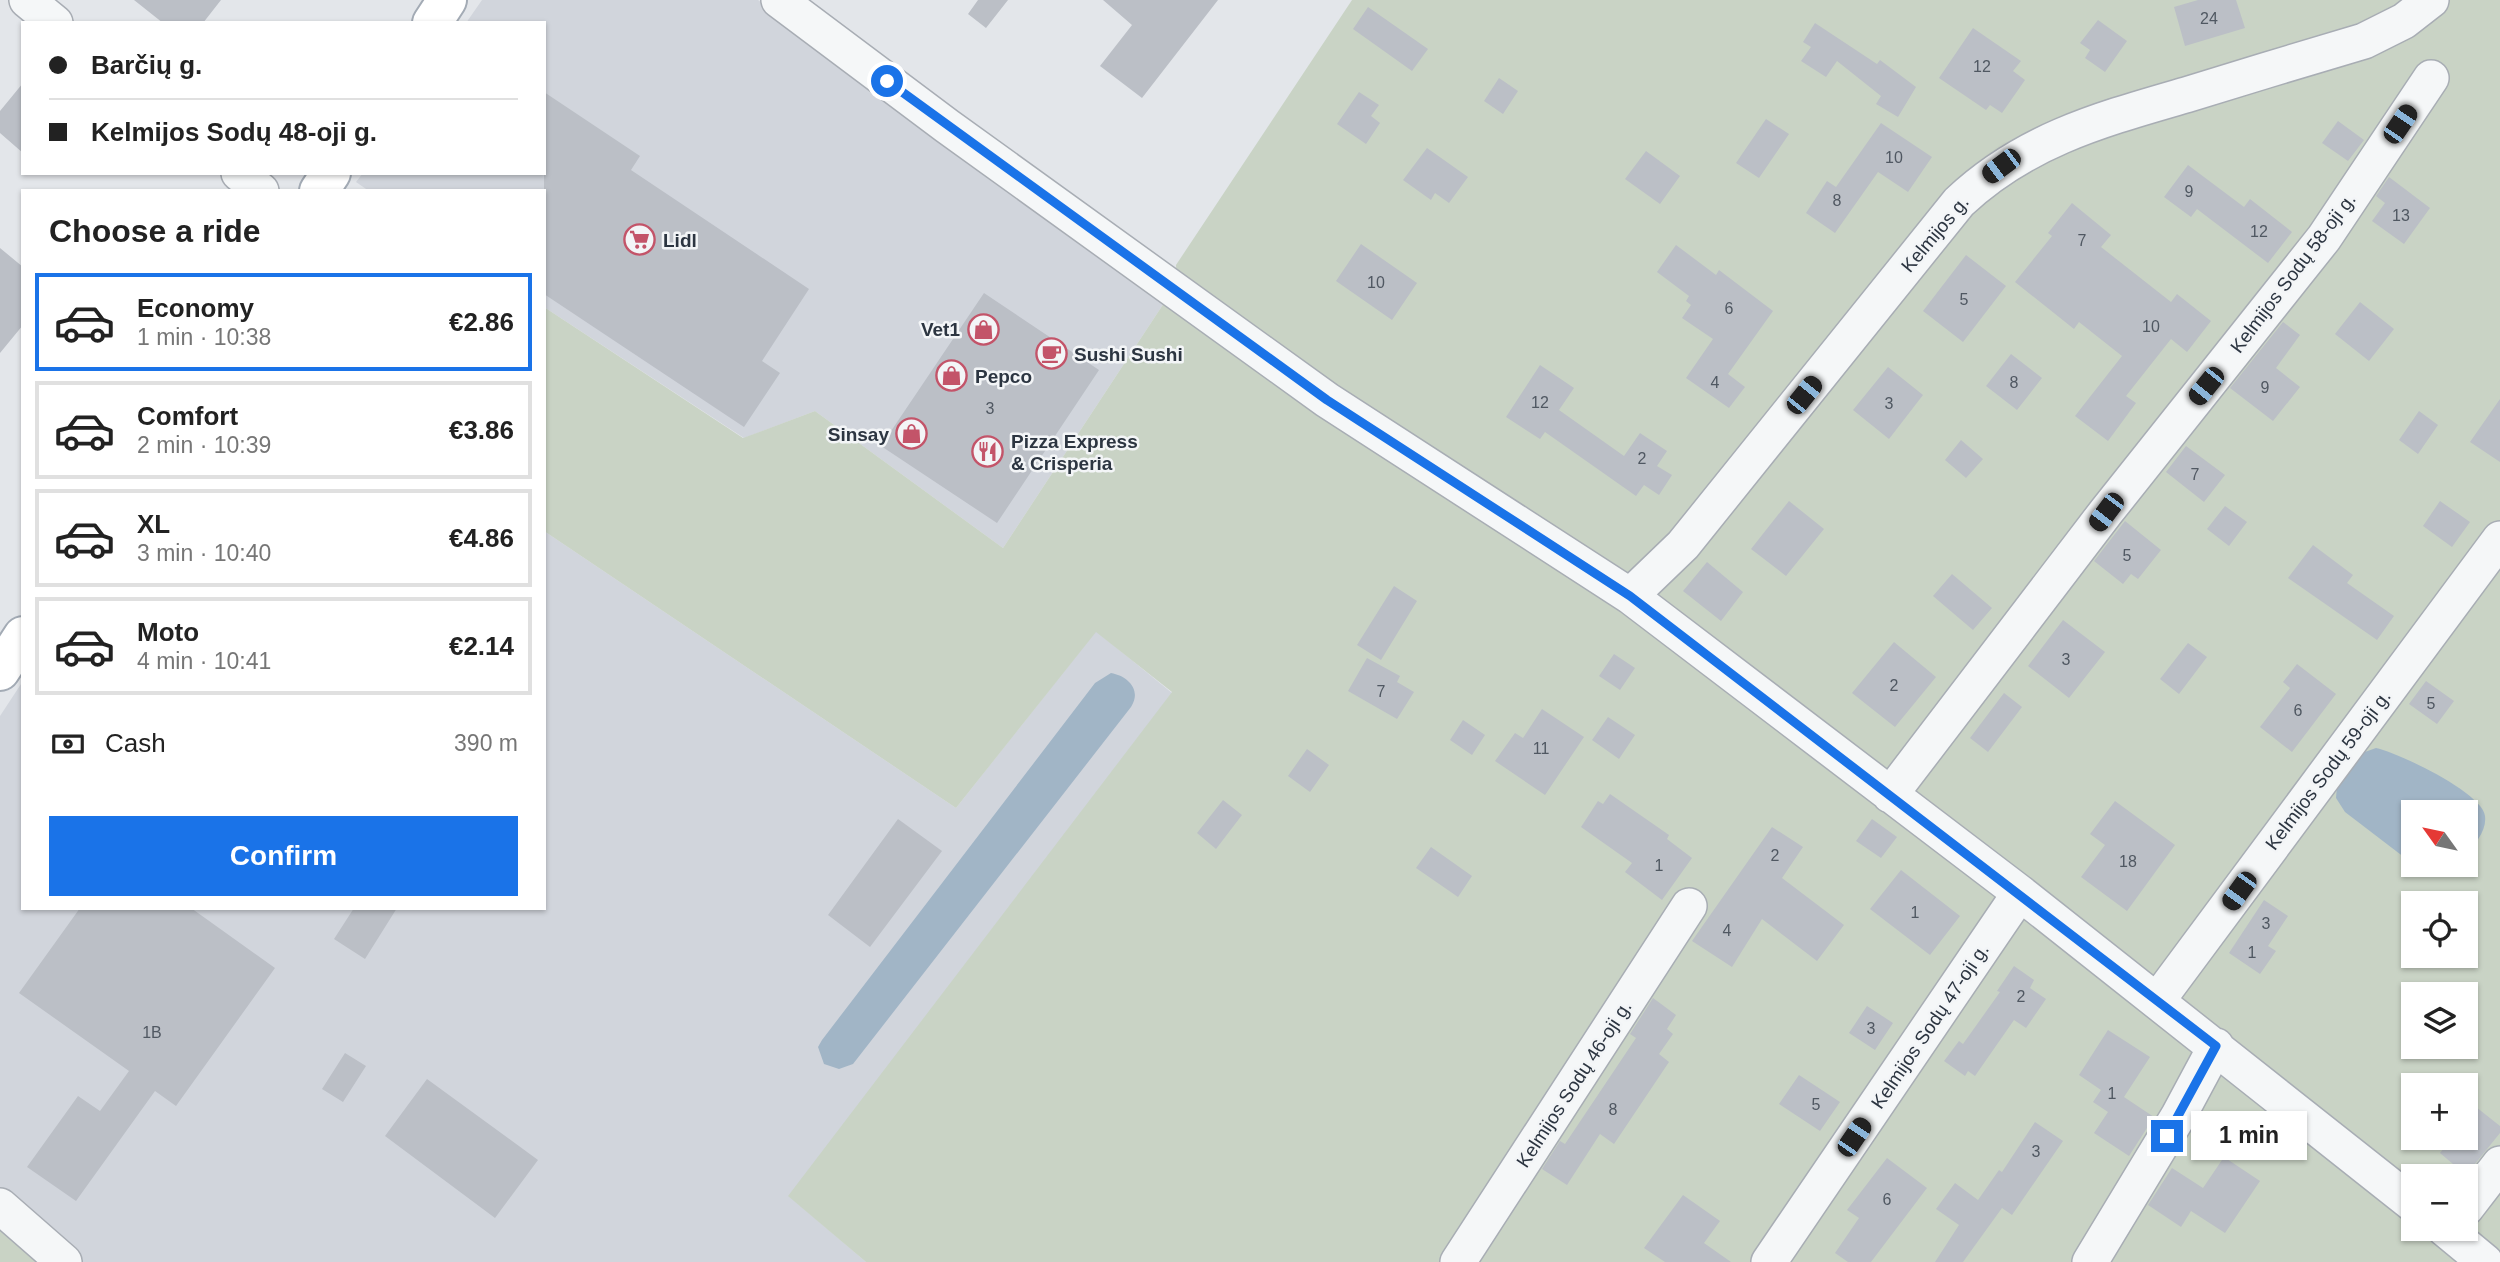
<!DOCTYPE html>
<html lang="en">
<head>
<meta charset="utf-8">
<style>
	:root { --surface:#fff; --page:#f6f6f6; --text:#222; --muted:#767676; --line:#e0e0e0; --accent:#1a73e8 }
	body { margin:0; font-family:Helvetica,sans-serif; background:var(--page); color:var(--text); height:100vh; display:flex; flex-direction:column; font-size:26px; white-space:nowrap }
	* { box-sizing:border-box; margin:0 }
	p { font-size:23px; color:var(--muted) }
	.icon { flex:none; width:38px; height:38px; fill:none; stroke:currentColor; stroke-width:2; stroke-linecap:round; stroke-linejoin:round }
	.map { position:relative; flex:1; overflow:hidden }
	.side { position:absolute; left:21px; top:189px; width:525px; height:721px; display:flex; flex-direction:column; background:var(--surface); border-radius:0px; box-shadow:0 2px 5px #0004 }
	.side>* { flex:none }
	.top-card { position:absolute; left:21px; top:21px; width:525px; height:154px; border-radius:0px; box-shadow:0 2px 5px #0004; display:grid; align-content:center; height:154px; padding:0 28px; background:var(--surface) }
	.needle { width:46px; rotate:303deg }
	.buttons { position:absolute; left:2401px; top:800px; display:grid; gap:14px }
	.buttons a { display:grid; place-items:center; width:77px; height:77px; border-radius:0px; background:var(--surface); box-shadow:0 2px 5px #0004; font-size:35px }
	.end { position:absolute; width:32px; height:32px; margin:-16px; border:9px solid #1a73e8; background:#fff; box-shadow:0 0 0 4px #fff }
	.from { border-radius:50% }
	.bubble { position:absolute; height:49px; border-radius:0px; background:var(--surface); box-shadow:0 2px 5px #0004; font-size:23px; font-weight:600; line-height:49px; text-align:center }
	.car { position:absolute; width:21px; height:42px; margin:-21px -10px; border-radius:9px; box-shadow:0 0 5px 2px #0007; background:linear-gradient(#222 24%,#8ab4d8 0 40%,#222 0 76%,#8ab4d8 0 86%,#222 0) }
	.top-card b { display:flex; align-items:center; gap:24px; height:66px; font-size:26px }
	.top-card b+b { border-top:2px solid var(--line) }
	.top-card i { width:18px; height:18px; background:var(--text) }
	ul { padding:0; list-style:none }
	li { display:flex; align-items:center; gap:21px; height:98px; margin:0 14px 10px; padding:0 14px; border:4px solid var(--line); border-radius:0px }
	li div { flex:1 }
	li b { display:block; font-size:26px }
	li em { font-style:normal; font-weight:600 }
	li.current { border-color:var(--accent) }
	li>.icon { width:63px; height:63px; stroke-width:1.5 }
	h2 { padding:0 28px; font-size:32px; line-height:84px }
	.pay { display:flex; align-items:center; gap:18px; height:77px; padding:0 28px; font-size:26px }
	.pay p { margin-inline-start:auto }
	.cta { display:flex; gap:14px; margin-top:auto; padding:14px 28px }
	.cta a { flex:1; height:80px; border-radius:0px; background:var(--accent); color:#fff; font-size:28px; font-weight:600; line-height:80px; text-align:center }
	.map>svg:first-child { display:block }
	.built { fill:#d1d5dc }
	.green { fill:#c9d3c5; fill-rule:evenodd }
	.water { fill:#a1b5c6 }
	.building { fill:#bbbfc6 }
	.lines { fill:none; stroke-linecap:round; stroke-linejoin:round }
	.minor-casing { stroke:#a8adb4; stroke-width:38 }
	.major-casing { stroke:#a3abb5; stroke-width:42 }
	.minor { stroke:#f5f7f8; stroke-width:35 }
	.major { stroke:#fff; stroke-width:38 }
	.route { stroke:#1a73e8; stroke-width:9 }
	.labels { text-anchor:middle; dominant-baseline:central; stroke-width:5; stroke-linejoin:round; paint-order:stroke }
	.number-label { font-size:16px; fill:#505862 }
	.street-label { font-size:19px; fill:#2c3541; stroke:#f3f5f7 }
	.poi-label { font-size:19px; font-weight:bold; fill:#2c3541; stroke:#f3f5f7; text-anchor:start }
</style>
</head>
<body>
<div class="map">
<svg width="2500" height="1262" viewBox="0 0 2500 1262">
	<rect width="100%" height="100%" fill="#e3e6ea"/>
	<path class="built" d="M482 0H758L1164 303 1003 548 815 411 744 438 544 307V191H369L356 182 363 173H544V23H466Z
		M544 531 956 808 1096 631 1172 693 789 1196 866 1262H41L0 1226V716L23 681V908H544Z"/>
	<path class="green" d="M1352 0H2500V1262H866L788 1196 1172 692 1096 632 956 808 544 531V307L743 438 815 411 1003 548 1164 303 1178 311 1176 265ZM2413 812H2466V864H2413ZM2413 903H2466V956H2413ZM2413 994H2466V1046H2413ZM2413 1085H2466V1138H2413ZM2413 1176H2466V1228H2413Z
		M0 1226 41 1262H0Z"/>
	<path class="water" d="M1111 673C1128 676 1142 690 1131 707L853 1064 839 1069 824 1064 818 1047 822 1040 1095 683Z
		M2376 748C2397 752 2483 793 2485 816 2487 831 2475 844 2466 854V812H2413V864L2345 812 2336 798 2337 786 2362 753Z
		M2414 864H2457V865C2442 881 2429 877 2414 864Z"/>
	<path class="building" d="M134 0H221L203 23H163Z
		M978 0H1008L986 28 968 14Z
		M1103 0H1218L1142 98 1100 66 1132 25Z
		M2198 0H2236L2245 28 2185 46 2174 7Z
		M1368 7 1428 49 1412 71 1353 29Z
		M2098 20 2127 41 2105 72 2085 58 2090 50 2080 43Z
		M1815 23 1877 64 1880 60 1916 87 1898 117 1876 104 1881 96 1837 61 1826 77 1801 61 1811 47 1803 42Z
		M1973 28 2021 61 2013 71 2025 80 2002 113 1990 105 1986 110 1939 78Z
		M1499 78 1518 91 1503 114 1484 101Z
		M23 83V153L0 133V111Z
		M544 92 640 156 631 170 809 289 762 361 780 373 744 427 544 294Z
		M1359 92 1379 105 1371 116 1380 123 1366 144 1337 124Z
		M1766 119 1789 134 1759 178 1736 163Z
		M2338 121 2364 140 2348 161 2322 143Z
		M1881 123 1932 157 1908 192 1878 172 1835 233 1806 213 1827 181 1836 187Z
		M1427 148 1468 177 1449 203 1435 193 1431 200 1403 180Z
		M1646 151 1680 176 1660 204 1625 179Z
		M2188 165 2244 207 2250 199 2292 232 2268 263 2197 209 2191 217 2164 197Z
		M2389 177 2430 208 2404 244 2372 221 2385 203 2376 196Z
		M2072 203 2111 235 2101 247 2171 302 2177 294 2211 321 2187 352 2171 339 2126 396 2136 403 2108 441 2075 416 2122 356 2079 322 2074 329 2015 282 2052 236 2048 233Z
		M1361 244 1417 283 1392 320 1336 281Z
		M1676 245 1716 275 1719 270 1773 311 1728 374 1745 387 1729 408 1686 378 1713 339 1682 318 1691 305 1686 301 1689 296 1657 272Z
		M0 248 23 267V325L0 353Z
		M1966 255 2006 286 1963 342 1923 311Z
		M984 293 1099 370 997 523 881 446Z
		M2360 302 2394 329 2369 361 2335 334Z
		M2283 322 2300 335 2276 368 2300 387 2273 421 2230 388Z
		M2011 354 2042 378 2017 410 1986 386Z
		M1540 365 1574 388 1559 410 1624 456 1640 433 1667 451 1657 466 1672 475 1659 495 1644 485 1636 496 1545 432 1540 439 1506 417Z
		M1888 367 1923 395 1889 439 1853 410Z
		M2500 399V462L2470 442Z
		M2419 411 2438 425 2418 454 2399 440Z
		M1961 440 1983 459 1966 478 1945 460Z
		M2186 446 2225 475 2204 502 2166 472Z
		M1789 501 1824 529 1786 576 1751 549Z
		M2440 501 2470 522 2452 547 2423 526Z
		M2225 506 2247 522 2229 546 2207 529Z
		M2125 521 2161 550 2138 579 2131 574 2123 584 2094 561Z
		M2313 545 2353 575 2347 583 2394 616 2377 640 2288 578Z
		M1707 562 1743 592 1721 621 1683 591Z
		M1952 574 1992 608 1973 630 1933 596Z
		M1394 586 1417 601 1381 660 1357 645Z
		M2063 620 2105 652 2069 698 2028 666Z
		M1894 642 1936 677 1895 727 1852 693Z
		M2188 643 2207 657 2179 694 2160 679Z
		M1614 654 1635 668 1620 690 1599 676Z
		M1367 658 1400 676 1397 682 1414 692 1397 719 1348 691Z
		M2297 664 2336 694 2292 752 2260 727 2290 688 2283 682Z
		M2426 681 2454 701 2437 724 2409 704Z
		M2004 693 2022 707 1988 752 1970 738Z
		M1542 709 1584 737 1545 795 1495 761 1515 733 1523 738Z
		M1608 717 1635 735 1619 759 1592 740Z
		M1463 720 1485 735 1472 755 1450 740Z
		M1307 749 1329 765 1310 792 1288 776Z
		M1610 794 1669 835 1667 839 1692 858 1662 900 1625 872 1632 863 1581 827 1598 801 1603 804Z
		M1223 800 1242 815 1216 849 1197 833Z
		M2115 801 2175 845 2127 911 2081 877 2105 845 2090 834Z
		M898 819 942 851 870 947 828 915Z
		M1872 819 1897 837 1881 858 1856 841Z
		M1772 827 1803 847 1782 878 1844 925 1817 961 1762 919 1732 967 1692 941Z
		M1431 847 1472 876 1458 897 1416 868Z
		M1901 870 1960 916 1930 955 1870 909Z
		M2264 900 2288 916 2268 946 2276 951 2260 974 2229 953Z
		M80 908H191L275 968 176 1106 155 1091 76 1201 27 1167 78 1096 100 1111 129 1071 19 993Z
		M354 908H397L365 959 334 939Z
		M2014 966 2034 980 2030 988 2046 999 2026 1028 2014 1020 1975 1076 1968 1071 1965 1076 1944 1061 1959 1041 1963 1044 2000 992 1997 991Z
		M1653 998 1676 1015 1667 1029 1673 1034 1659 1054 1669 1062 1614 1144 1600 1134 1567 1185 1542 1169 1560 1141 1565 1144 1636 1038 1630 1034Z
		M1867 1006 1893 1023 1875 1050 1849 1033Z
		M2108 1030 2150 1057 2124 1097 2154 1117 2129 1156 2094 1133 2108 1112 2093 1102 2101 1090 2079 1075Z
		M345 1053 366 1066 343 1102 322 1089Z
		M1799 1075 1840 1102 1820 1131 1779 1104Z
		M427 1079 538 1160 495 1218 385 1136Z
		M2476 1107 2500 1126V1133L2466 1175 2440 1153 2452 1138H2466V1120Z
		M2035 1122 2063 1141 2012 1215 2002 1208 1963 1262H1935L1959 1225 1936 1209 1955 1183 1978 1200 1999 1170 2002 1172Z
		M2224 1157 2260 1181 2225 1233 2191 1211 2181 1227 2148 1205 2172 1168 2203 1188Z
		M1887 1158 1927 1188 1871 1262H1848L1835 1253 1859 1218 1847 1210Z
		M1683 1195 1720 1221 1704 1243 1731 1262H1665L1644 1248Z"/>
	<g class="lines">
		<defs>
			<path id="minor" d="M27 0 55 23
				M779 0 947 126 1327 400 1630 596 2020 893 2413 1204
				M239 173 261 191
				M1630 596 1683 545 1959 202C2026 139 2103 119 2189 94 2247 76 2306 58 2364 41L2404 21 2431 0
				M1890 795 2106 512 2324 238 2431 78
				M2157 1001 2500 539
				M0 1206 64 1262
				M2466 1208 2500 1164
				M2444 1228 2485 1262
				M1458 1262 1689 906
				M1769 1262 2020 893
				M2090 1262 2179 1115 2216 1046"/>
			<path id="major" d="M432 23 447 0
				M319 191 331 173
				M0 671 23 636"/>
		</defs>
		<use href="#minor" class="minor-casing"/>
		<use href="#major" class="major-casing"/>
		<use href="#minor" class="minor"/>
		<use href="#major" class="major"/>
	</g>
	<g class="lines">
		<path class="route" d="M887 81 1327 400 1630 596 2216 1046 2167 1136"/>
	</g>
	<defs>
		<symbol id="supermarket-ring" viewBox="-11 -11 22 22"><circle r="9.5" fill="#f3f5f7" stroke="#c35469" stroke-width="1.5"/><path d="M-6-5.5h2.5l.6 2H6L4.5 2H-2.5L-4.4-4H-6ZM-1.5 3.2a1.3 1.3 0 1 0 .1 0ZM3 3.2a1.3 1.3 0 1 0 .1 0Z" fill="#c35469"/></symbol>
		<symbol id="shop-ring" viewBox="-11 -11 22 22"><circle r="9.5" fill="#f3f5f7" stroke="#c35469" stroke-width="1.5"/><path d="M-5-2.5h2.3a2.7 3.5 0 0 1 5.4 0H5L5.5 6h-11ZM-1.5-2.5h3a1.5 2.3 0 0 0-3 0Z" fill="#c35469"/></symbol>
		<symbol id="cafe-ring" viewBox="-11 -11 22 22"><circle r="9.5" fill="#f3f5f7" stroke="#c35469" stroke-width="1.5"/><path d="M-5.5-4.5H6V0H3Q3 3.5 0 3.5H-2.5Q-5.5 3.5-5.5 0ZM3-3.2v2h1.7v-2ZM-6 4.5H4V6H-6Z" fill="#c35469"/></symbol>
		<symbol id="restaurant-ring" viewBox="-11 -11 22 22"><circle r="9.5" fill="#f3f5f7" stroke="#c35469" stroke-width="1.5"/><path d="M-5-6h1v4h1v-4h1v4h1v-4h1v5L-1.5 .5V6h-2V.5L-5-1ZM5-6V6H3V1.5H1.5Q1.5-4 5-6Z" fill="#c35469"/></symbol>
	</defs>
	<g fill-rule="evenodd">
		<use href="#supermarket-ring" x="622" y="222" width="35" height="35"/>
		<use href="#shop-ring" x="966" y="312" width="35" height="35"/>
		<use href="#cafe-ring" x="1034" y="336" width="35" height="35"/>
		<use href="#shop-ring" x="934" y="358" width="35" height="35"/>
		<use href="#shop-ring" x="894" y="416" width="35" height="35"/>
		<use href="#restaurant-ring" x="970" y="434" width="35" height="35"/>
	</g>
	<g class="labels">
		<g class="number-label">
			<text x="2209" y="18">24</text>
			<text x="1982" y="66">12</text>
			<text x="1894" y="157">10</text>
			<text x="2189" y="191">9</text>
			<text x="1837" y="200">8</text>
			<text x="2401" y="215">13</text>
			<text x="2259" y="231">12</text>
			<text x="2082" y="240">7</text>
			<text x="1376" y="282">10</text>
			<text x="1964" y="299">5</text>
			<text x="1729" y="308">6</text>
			<text x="2151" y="326">10</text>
			<text x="1715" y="382">4</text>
			<text x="2014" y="382">8</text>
			<text x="2265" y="387">9</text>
			<text x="1540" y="402">12</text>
			<text x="1889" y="403">3</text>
			<text x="990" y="408">3</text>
			<text x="1642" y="458">2</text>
			<text x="2195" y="474">7</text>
			<text x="2127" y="555">5</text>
			<text x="2066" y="659">3</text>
			<text x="1894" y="685">2</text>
			<text x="1381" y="691">7</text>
			<text x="2431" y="703">5</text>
			<text x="2298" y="710">6</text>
			<text x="1541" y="748">11</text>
			<text x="1775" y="855">2</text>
			<text x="2128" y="861">18</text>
			<text x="1659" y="865">1</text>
			<text x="1915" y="912">1</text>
			<text x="2266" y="923">3</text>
			<text x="1727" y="930">4</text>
			<text x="2252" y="952">1</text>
			<text x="2021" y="996">2</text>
			<text x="1871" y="1028">3</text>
			<text x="152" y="1032">1B</text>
			<text x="2112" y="1093">1</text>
			<text x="1816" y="1104">5</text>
			<text x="1613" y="1109">8</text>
			<text x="2036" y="1151">3</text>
			<text x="1887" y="1199">6</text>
		</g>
		<g class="street-label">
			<text transform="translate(1935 234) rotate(-50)">Kelmijos g.</text>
			<text transform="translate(2293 273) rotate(-53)">Kelmijos Sodų 58-oji g.</text>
			<text transform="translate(2328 770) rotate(-53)">Kelmijos Sodų 59-oji g.</text>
			<text transform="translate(1930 1026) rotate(-56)">Kelmijos Sodų 47-oji g.</text>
			<text transform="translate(1574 1084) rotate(-57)">Kelmijos Sodų 46-oji g.</text>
		</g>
		<g class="poi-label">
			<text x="663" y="240">Lidl</text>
			<text x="960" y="329" text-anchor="end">Vet1</text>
			<text x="1074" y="354">Sushi Sushi</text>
			<text x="975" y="376">Pepco</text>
			<text x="889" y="434" text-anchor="end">Sinsay</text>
			<text x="1011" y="441">Pizza Express<tspan x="1011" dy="22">&amp; Crisperia</tspan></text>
		</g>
	</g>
</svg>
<div class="buttons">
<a><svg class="needle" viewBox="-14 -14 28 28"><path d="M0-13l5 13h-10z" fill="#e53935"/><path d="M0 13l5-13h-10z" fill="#767676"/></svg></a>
<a><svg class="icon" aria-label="locate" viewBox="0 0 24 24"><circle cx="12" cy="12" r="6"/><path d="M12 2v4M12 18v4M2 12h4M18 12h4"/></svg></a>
<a><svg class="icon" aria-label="layers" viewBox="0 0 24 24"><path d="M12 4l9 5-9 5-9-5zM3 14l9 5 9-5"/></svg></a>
<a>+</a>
<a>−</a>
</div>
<i class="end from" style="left:887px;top:81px"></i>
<i class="end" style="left:2167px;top:1136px"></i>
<div class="bubble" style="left:2191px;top:1111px;width:116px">1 min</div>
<i class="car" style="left:2400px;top:124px;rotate:34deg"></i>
<i class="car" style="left:2001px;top:166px;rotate:233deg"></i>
<i class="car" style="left:2206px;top:386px;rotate:219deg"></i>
<i class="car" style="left:1804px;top:395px;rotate:39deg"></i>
<i class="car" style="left:2106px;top:512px;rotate:217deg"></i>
<i class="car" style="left:2239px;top:891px;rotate:216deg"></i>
<i class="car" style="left:1854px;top:1137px;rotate:34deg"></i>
<div class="top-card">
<b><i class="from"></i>Barčių g.</b>
<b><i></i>Kelmijos Sodų 48-oji g.</b>
</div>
<section class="side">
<h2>Choose a ride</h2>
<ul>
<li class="current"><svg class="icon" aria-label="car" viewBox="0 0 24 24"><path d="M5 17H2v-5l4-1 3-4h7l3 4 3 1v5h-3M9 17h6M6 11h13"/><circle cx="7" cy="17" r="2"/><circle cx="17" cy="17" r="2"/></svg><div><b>Economy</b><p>1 min · 10:38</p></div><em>€2.86</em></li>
<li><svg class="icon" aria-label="car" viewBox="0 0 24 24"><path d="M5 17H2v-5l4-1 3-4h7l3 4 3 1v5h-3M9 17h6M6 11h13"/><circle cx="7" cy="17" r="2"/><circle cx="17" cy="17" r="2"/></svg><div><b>Comfort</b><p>2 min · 10:39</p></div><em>€3.86</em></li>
<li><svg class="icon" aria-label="car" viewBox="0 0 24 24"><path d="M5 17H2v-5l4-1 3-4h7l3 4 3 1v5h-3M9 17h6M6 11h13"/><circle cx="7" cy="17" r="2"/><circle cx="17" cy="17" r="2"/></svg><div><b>XL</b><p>3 min · 10:40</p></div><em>€4.86</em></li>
<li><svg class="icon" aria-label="car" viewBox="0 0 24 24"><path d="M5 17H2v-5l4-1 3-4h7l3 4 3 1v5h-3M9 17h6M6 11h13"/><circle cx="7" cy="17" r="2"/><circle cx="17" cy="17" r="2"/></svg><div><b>Moto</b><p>4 min · 10:41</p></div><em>€2.14</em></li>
</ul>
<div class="pay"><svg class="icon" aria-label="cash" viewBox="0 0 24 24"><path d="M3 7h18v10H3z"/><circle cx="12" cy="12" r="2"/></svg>Cash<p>390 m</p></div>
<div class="cta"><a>Confirm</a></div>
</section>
</div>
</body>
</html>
